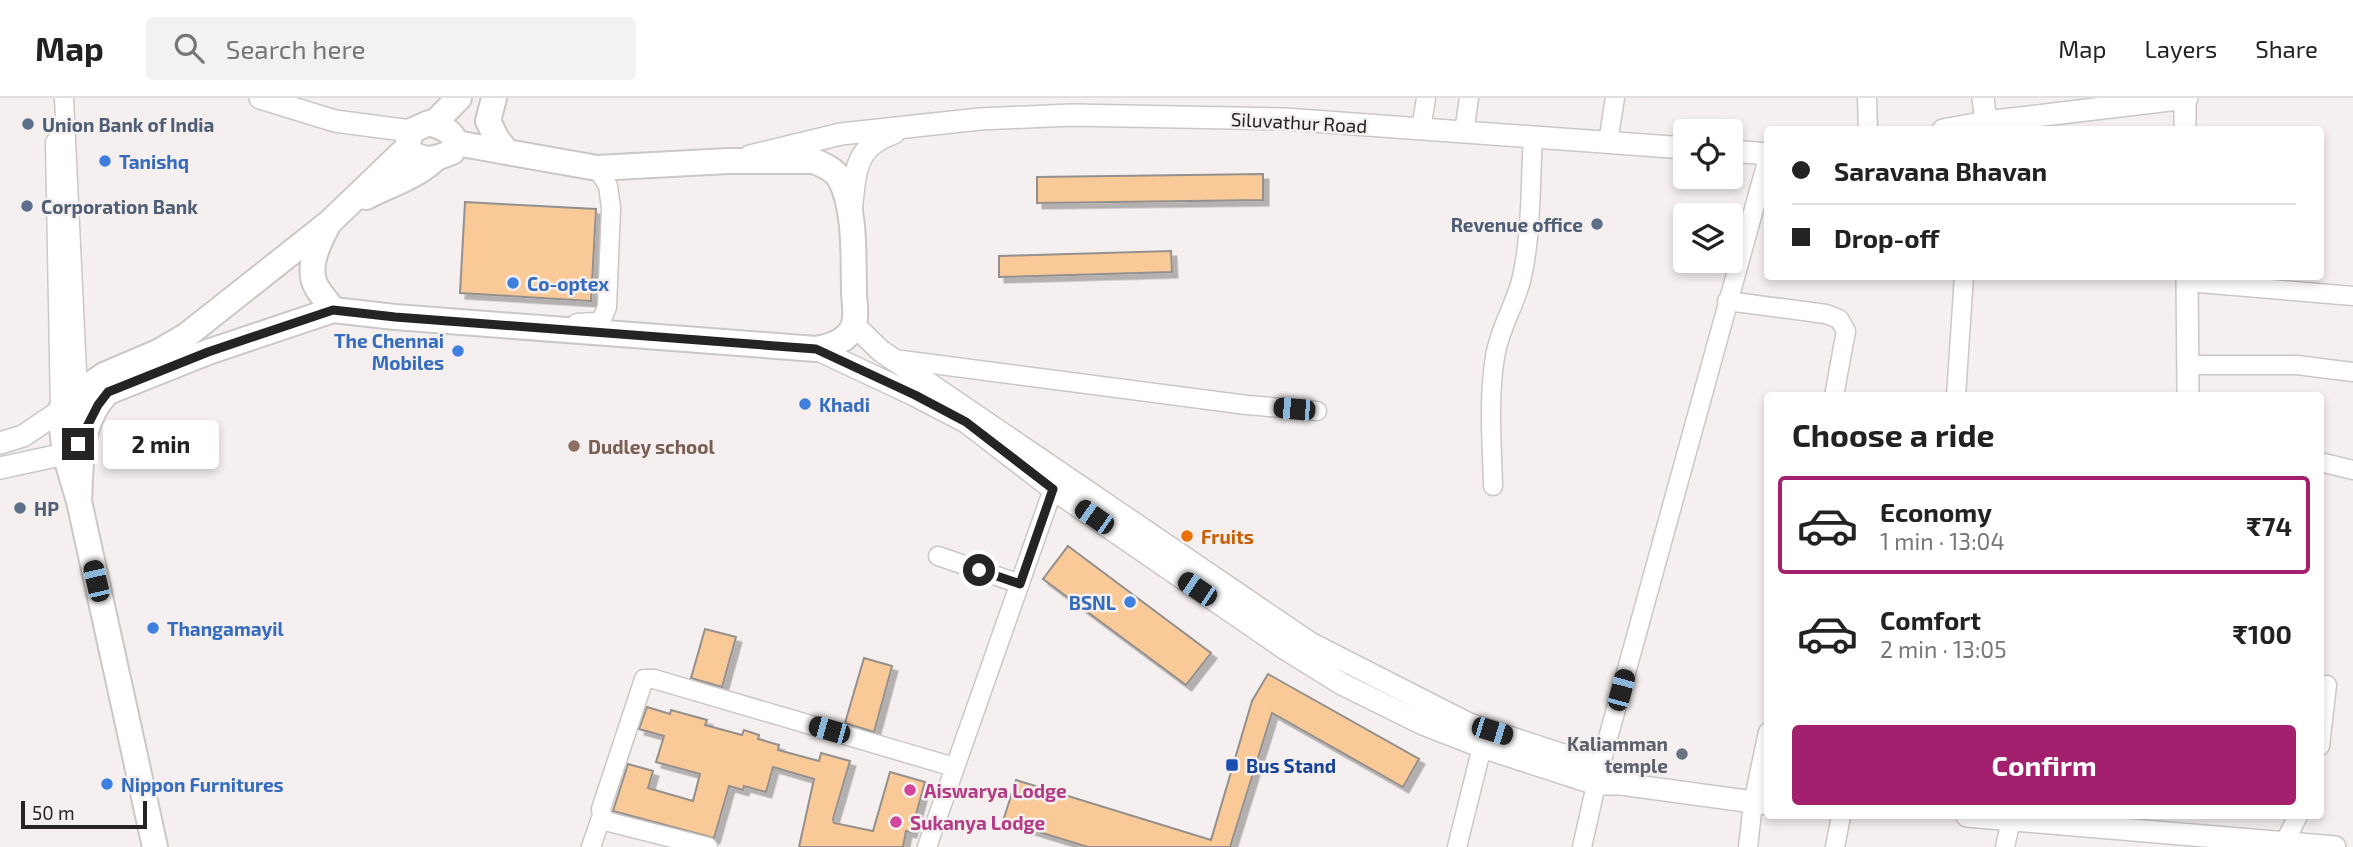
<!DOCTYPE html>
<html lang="en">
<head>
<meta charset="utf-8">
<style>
	:root { --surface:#fff; --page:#f2f2f2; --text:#222; --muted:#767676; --line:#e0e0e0; --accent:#a3206e }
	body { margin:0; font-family:"Exo 2",sans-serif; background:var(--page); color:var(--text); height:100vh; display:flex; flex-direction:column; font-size:26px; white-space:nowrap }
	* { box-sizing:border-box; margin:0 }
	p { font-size:23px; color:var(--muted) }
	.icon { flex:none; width:38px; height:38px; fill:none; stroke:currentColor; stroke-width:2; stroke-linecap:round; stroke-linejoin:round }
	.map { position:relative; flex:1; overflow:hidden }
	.sheet { position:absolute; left:1764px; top:294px; width:560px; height:427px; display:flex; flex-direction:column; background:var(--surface); border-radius:7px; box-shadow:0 4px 10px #0003 }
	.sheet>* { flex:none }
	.top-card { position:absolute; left:1764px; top:28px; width:560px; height:154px; border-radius:7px; box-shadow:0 4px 10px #0003; display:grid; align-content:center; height:154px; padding:0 28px; background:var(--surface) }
	.buttons { position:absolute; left:1673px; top:21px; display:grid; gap:14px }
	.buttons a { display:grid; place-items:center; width:70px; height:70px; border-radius:7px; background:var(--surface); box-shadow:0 4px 10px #0003; font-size:35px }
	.scale { position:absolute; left:21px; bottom:18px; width:126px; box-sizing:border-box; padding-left:7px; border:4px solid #262423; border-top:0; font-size:19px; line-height:24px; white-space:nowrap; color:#262423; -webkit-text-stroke:5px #f5f0ef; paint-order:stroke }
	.end { position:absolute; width:32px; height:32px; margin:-16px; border:9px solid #262423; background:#fff; box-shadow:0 0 0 4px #fff }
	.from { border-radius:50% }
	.bubble { position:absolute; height:49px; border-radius:7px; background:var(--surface); box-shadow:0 4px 10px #0003; font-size:23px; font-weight:700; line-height:49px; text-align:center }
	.car { position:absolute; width:21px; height:42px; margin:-21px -10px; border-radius:9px; box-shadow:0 0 5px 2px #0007; background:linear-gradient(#222 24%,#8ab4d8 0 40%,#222 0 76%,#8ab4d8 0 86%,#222 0) }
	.top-card b { display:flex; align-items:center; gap:24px; height:66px; font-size:26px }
	.top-card b+b { border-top:2px solid var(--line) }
	.top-card i { width:18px; height:18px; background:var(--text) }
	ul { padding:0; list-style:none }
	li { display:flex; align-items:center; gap:21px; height:98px; margin:0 14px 10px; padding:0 14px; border:4px solid transparent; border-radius:7px }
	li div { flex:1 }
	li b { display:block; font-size:26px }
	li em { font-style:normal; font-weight:700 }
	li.selected { border-color:var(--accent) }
	li>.icon { width:63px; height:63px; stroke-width:1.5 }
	h2 { padding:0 28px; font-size:32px; line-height:84px }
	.action { display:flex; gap:14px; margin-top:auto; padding:14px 28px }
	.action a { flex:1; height:80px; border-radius:7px; background:var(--accent); color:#fff; font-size:28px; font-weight:700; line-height:80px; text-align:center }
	header { display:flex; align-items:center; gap:42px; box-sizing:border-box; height:98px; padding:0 35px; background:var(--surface); border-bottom:2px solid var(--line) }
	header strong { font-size:33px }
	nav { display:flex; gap:38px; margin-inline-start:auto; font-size:24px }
	.search { width:490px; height:63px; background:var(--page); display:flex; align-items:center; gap:18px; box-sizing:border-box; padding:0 24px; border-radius:7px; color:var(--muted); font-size:26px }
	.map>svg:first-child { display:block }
	.building { fill:#f9c998; stroke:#93908e; stroke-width:2; filter:url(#shadow) }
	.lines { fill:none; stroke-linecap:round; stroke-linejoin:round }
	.minor-casing { stroke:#cbc7c5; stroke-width:21 }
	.major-casing { stroke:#cbc7c5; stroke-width:24 }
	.highway-casing { stroke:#cbc7c5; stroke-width:28 }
	.minor { stroke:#fff; stroke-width:18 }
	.major { stroke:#fff; stroke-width:21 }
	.highway { stroke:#fff; stroke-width:24 }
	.route { stroke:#262423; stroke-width:9 }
	.service-dot { fill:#5c6f8a; stroke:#f5f0ef; stroke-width:2.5 }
	.shop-dot { fill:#3f7fe0; stroke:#f5f0ef; stroke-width:2.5 }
	.education-dot { fill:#8d6e63; stroke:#f5f0ef; stroke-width:2.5 }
	.food-dot { fill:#e8710a; stroke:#f5f0ef; stroke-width:2.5 }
	.worship-dot { fill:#6b7280; stroke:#f5f0ef; stroke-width:2.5 }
	.transit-dot { fill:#1a4fb4; stroke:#f5f0ef; stroke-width:2.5 }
	.hotel-dot { fill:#d1479c; stroke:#f5f0ef; stroke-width:2.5 }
	.labels { text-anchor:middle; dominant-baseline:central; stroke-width:5; stroke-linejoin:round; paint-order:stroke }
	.street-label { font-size:19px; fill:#262423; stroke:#f5f0ef }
	.service-label { font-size:19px; font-weight:bold; fill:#4e5e75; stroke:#f5f0ef; text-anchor:start }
	.shop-label { font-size:19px; font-weight:bold; fill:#366cbe; stroke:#f5f0ef; text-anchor:start }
	.education-label { font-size:19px; font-weight:bold; fill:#785e54; stroke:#f5f0ef; text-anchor:start }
	.food-label { font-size:19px; font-weight:bold; fill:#c56008; stroke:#f5f0ef; text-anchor:start }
	.worship-label { font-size:19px; font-weight:bold; fill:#5b616d; stroke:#f5f0ef; text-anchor:end }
	.transit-label { font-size:19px; font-weight:bold; fill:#164399; stroke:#f5f0ef; text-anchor:start }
	.hotel-label { font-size:19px; font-weight:bold; fill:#b23c85; stroke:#f5f0ef; text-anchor:start }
</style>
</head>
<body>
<header>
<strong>Map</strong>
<div class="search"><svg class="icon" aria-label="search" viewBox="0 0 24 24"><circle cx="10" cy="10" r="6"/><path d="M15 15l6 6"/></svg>Search here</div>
<nav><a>Map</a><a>Layers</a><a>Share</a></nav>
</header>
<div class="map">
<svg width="2353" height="749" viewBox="0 0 2353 749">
	<defs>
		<filter id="shadow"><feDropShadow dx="5.5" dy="5.5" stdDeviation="0" flood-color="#0004"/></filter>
	</defs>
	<rect width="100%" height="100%" fill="#f5f0ef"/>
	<path class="building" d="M1263 76V102L1037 105V79Z
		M465 104 596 111 591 203 460 195Z
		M1171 153 1172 174 999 179V158Z
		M1068 448 1211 555 1186 587 1043 481Z
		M705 531 736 539 722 589 691 580Z
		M864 560 892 568 874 634 845 625Z
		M1268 576 1419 661 1403 689 1272 615 1230 749H1088L1003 723 1016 682 1211 742 1252 603Z
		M647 609 670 616 671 612 707 622 705 627 742 637 744 632 759 637 758 641 779 647 778 652 819 663 821 655 850 663 833 721 834 725 873 733 890 674 925 684 911 734 906 733 903 749H799L814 681 773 669 766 694 744 688 743 692 729 688 714 740 613 713 628 666 653 673 648 690 693 703 700 676 656 664 664 638 639 631Z"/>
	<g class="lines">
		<defs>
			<path id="minor" d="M64 0 78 295 83 335
				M1867 0 1868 32
				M1421 31 1426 0
				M1464 34 1469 0
				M55 44 60 313
				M1608 44 1615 0
				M2187 184 2353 198
				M1727 203 1826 216 1839 221 1846 233 1834 298
				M577 225 596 224 602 221 607 209 611 110 608 88 597 70
				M894 261 1247 307 1317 313
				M2187 267H2297L2353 274
				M1956 298 1964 178
				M2320 364 2353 372
				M1493 388C1492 346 1488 301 1495 259 1499 232 1514 209 1521 183 1532 137 1530 86 1533 39
				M938 458 1020 486
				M2320 648 2327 587
				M2284 745 2298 718
				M591 749 602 717
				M708 749 609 724C603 721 602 718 601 711L644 581H654L954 669
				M927 749 1053 391
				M1457 749 1482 649
				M1582 749 1600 669 1768 60
				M1748 749 1753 705 1768 634
				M1835 749 1841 718
				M2005 749 2011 722"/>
			<path id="major" d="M260 0 335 23 411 33
				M1983 0 1986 24
				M2185 1V32
				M1943 32 1986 24 2187 0
				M1731 53 1768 56
				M750 58 841 36 980 21 1071 17 1285 21 1685 50
				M851 113C856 75 853 49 894 35
				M2187 178 2188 298
				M854 227 881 253 1310 545 1469 626 1600 669 1621 686
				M816 251 914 297 966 324 1053 391 1284 550 1342 586 1423 626 1482 649 1596 686H1621L1768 706
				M0 345 23 338 60 313
				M0 370 65 356 77 346
				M1967 718 2335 749"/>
			<path id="highway" d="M494 0 488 23 497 41 507 54
				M429 25C444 30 460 35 452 54 436 61 421 66 407 50L411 33Z
				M433 26 459 0
				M366 99C389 87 414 80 434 62
				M328 127C319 144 306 169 316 188 320 196 328 204 333 212
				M79 403C81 366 79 322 108 294L208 254 333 212 395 219 816 251C831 248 849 243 854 226 857 216 854 203 854 193 853 159 856 112 840 81 835 72 824 67 814 63H728L597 70 456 45
				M155 749 79 403 65 356 60 313 78 295 104 277 158 254 187 237 330 124 407 50"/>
		</defs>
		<use href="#minor" class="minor-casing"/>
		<use href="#major" class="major-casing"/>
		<use href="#highway" class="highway-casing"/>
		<use href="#minor" class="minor"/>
		<use href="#major" class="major"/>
		<use href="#highway" class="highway"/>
	</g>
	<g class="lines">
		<path class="route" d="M78 346 98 307 108 294 208 254 333 212 395 219 816 251 915 297 966 324 1053 391 1020 486 979 472"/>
	</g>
	<g class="service-dot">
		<circle cx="28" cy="26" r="7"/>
		<circle cx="27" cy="108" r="7"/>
		<circle cx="1597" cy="126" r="7"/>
		<circle cx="20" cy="410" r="7"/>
	</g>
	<g class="shop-dot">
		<circle cx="105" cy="63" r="7"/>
		<circle cx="513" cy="185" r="7"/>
		<circle cx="458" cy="253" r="7"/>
		<circle cx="805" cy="306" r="7"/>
		<circle cx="1130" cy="504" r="7"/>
		<circle cx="153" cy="530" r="7"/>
		<circle cx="107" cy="686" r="7"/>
	</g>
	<circle class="education-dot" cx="574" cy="348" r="7"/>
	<circle class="food-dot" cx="1187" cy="438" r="7"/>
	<circle class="worship-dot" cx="1682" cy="656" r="7"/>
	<rect class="transit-dot" x="1225" y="660" width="14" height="14" rx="3.5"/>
	<g class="hotel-dot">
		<circle cx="910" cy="692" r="7"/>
		<circle cx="896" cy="724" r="7"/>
	</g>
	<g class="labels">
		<g class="street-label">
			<text transform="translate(1299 24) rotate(3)">Siluvathur Road</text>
		</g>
		<g class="service-label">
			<text x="42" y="26">Union Bank of India</text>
			<text x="41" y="108">Corporation Bank</text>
			<text x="1583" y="126" text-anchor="end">Revenue office</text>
			<text x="34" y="410">HP</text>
		</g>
		<g class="shop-label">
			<text x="119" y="63">Tanishq</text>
			<text x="527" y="185">Co-optex</text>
			<text x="444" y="242" text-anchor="end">The Chennai<tspan x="444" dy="22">Mobiles</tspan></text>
			<text x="819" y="306">Khadi</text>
			<text x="1116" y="504" text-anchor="end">BSNL</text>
			<text x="167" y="530">Thangamayil</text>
			<text x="121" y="686">Nippon Furnitures</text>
		</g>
		<g class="education-label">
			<text x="588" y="348">Dudley school</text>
		</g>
		<g class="food-label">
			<text x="1201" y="438">Fruits</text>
		</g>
		<g class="worship-label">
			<text x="1668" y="645">Kaliamman<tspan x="1668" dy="22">temple</tspan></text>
		</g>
		<g class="transit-label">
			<text x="1246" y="667">Bus Stand</text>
		</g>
		<g class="hotel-label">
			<text x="924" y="692">Aiswarya Lodge</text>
			<text x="910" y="724">Sukanya Lodge</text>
		</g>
	</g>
</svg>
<div class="buttons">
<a><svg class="icon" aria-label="locate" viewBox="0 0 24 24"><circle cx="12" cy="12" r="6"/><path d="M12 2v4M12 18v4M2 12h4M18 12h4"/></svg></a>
<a><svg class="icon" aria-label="layers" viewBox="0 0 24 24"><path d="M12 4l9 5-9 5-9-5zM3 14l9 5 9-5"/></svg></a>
</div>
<div class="scale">50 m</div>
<i class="end from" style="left:979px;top:472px"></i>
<i class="end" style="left:78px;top:346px"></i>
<div class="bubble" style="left:103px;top:322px;width:116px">2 min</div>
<i class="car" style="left:1294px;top:311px;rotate:275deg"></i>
<i class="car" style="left:1094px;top:419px;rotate:305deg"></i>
<i class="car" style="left:96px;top:483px;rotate:347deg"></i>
<i class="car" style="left:1197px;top:491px;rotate:304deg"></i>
<i class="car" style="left:1621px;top:592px;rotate:15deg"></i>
<i class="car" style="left:829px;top:632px;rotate:286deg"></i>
<i class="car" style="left:1492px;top:633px;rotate:107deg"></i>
<div class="top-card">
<b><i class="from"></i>Saravana Bhavan</b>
<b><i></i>Drop-off</b>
</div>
<section class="sheet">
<h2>Choose a ride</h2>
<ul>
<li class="selected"><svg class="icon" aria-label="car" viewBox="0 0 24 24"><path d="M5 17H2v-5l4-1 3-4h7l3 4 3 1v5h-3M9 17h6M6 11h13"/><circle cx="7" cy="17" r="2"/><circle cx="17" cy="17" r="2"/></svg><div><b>Economy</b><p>1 min · 13:04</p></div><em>₹74</em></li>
<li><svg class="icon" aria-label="car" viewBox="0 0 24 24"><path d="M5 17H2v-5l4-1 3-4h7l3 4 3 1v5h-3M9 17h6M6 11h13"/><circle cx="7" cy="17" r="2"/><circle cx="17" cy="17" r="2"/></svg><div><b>Comfort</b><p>2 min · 13:05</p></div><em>₹100</em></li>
</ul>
<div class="action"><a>Confirm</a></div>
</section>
</div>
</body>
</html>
